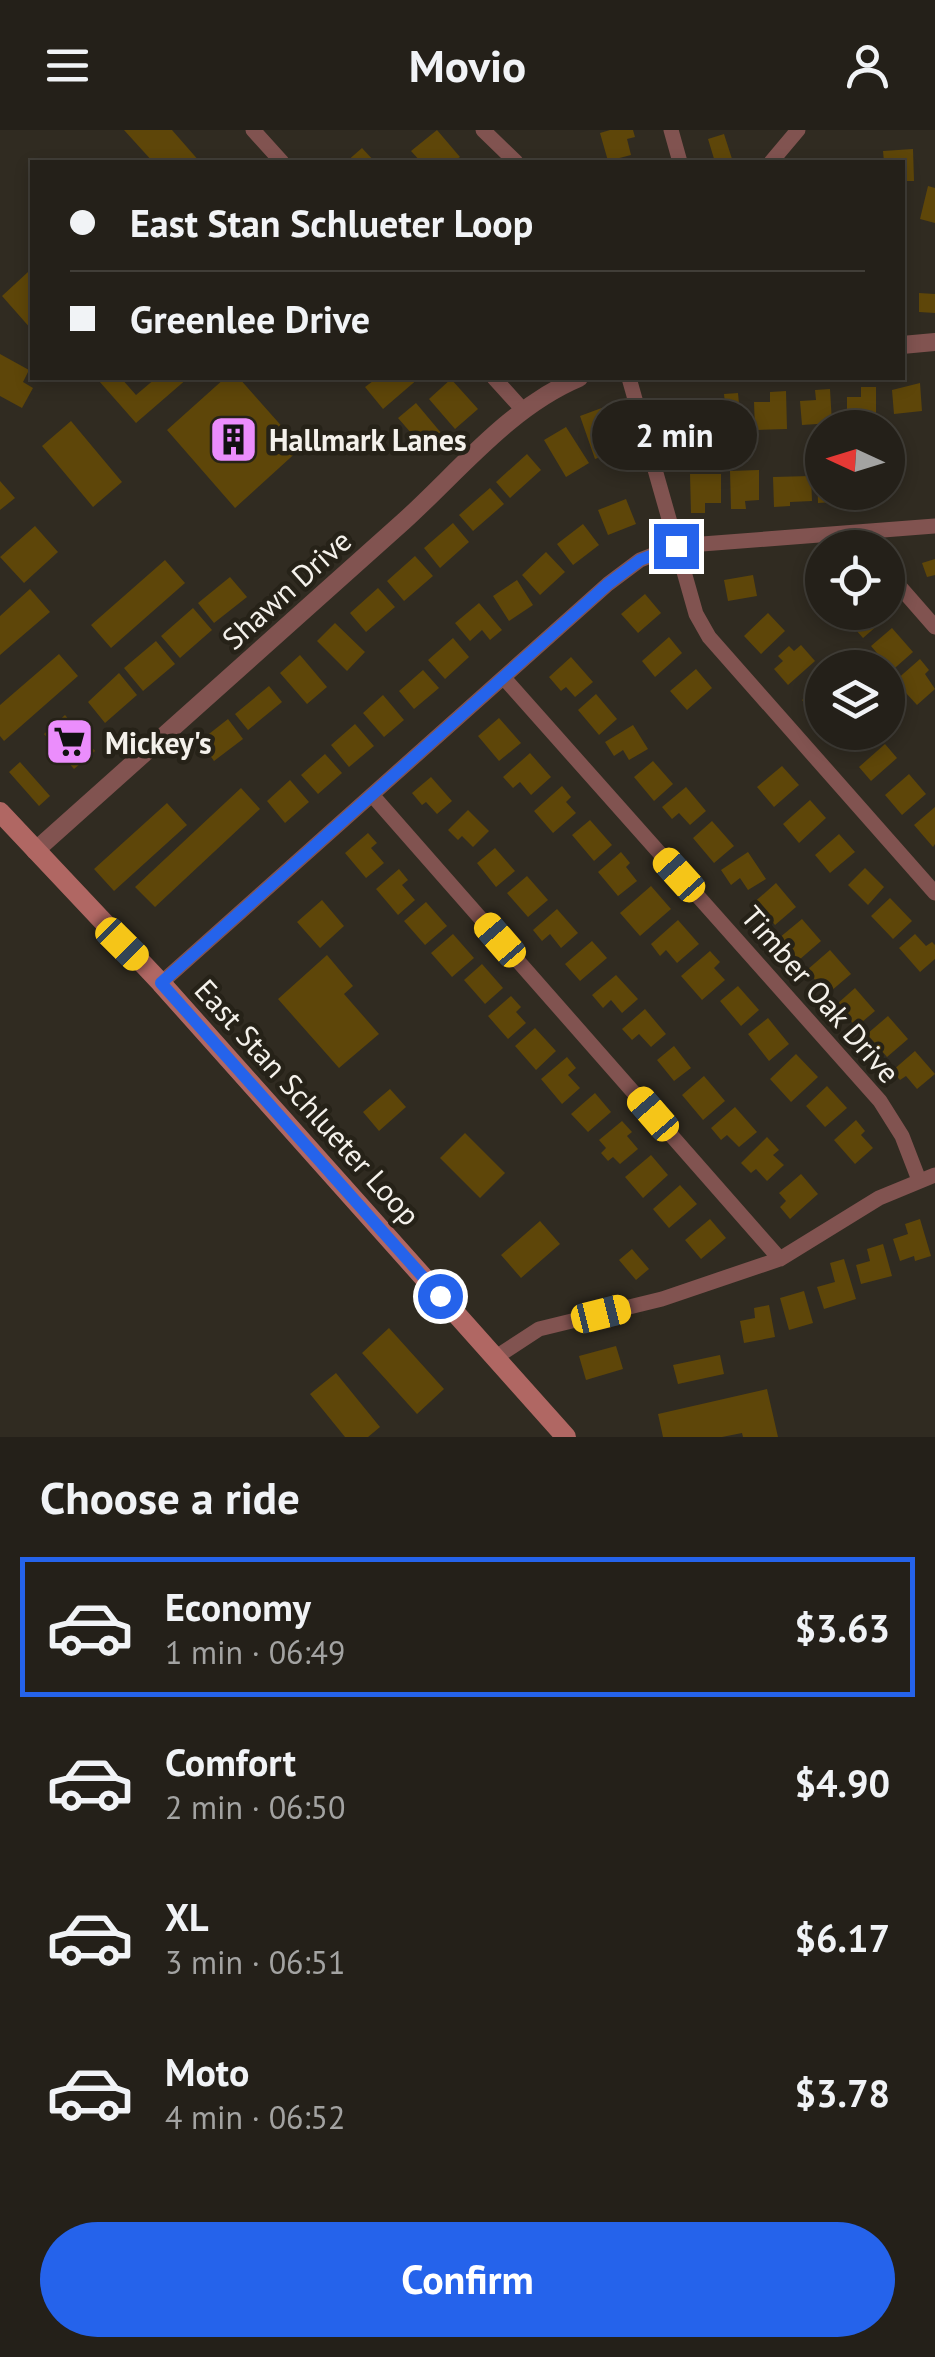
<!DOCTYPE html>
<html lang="en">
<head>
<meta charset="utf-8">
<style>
	:root { --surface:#242019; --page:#302d26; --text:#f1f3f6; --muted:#a3a3a2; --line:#413e38; --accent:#2563eb }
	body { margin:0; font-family:"PT Sans",sans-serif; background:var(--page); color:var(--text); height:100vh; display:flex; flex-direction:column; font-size:38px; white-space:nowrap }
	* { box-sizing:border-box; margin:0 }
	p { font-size:32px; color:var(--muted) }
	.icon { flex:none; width:55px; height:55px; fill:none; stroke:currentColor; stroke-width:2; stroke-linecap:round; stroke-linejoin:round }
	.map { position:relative; height:1307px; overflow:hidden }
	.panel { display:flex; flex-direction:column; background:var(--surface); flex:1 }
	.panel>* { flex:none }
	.guide { position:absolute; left:30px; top:30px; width:875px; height:220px; border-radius:0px; box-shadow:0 5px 15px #0003,0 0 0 2px var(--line); display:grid; align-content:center; height:220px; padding:0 40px; background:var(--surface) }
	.needle { width:65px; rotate:274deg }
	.controls { position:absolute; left:805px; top:280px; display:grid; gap:20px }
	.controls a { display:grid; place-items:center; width:100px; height:100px; border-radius:50%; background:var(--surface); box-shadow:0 5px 15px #0003,0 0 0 2px var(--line); font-size:50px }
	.end { position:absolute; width:45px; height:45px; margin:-22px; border:12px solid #2563eb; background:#fff; box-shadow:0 0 0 5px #fff }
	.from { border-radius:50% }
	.bubble { position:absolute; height:70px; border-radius:35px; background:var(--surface); box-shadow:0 5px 15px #0003,0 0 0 2px var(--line); font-size:32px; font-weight:700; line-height:70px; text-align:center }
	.car { position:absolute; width:30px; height:60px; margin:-30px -15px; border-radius:12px; box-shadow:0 0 8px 2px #0007; background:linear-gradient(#f5c518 24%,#345 0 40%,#f5c518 0 76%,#345 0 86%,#f5c518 0) }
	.guide b { display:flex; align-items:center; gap:35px; height:95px; font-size:38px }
	.guide b+b { border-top:2px solid var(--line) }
	.guide i { width:25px; height:25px; background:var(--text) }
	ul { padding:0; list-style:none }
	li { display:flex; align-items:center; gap:30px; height:140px; margin:0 20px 15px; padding:0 20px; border:5px solid transparent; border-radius:0px }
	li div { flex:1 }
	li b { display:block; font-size:38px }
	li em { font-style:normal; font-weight:700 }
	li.on { border-color:var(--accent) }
	li>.icon { width:90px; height:90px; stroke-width:1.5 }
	h2 { padding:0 40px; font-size:45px; line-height:120px }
	.button { display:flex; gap:20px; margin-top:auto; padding:20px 40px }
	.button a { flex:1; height:115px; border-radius:60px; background:var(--accent); color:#fff; font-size:40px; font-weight:700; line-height:115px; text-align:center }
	header { display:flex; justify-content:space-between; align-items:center; height:130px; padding:0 40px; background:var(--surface); font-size:45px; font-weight:700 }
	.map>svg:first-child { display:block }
	.building { fill:#5e4609 }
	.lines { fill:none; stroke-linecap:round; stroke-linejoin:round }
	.minor { stroke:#815350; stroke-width:15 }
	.tertiary { stroke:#815350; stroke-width:18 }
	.secondary { stroke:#b06763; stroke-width:20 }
	.route { stroke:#2563eb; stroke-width:12 }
	.labels { text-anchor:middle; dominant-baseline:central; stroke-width:9; stroke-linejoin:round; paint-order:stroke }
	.poi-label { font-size:30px; font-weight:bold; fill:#f4f1eb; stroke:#262218; text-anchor:start }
	.street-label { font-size:30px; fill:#f4f1eb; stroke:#262218 }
</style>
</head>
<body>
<header><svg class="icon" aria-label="menu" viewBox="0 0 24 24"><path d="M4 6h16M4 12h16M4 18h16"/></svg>Movio<svg class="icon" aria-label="person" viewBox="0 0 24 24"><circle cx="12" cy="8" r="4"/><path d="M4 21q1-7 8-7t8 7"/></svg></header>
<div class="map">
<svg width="935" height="1307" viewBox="0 0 935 1307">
	<rect width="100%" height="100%" fill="#302b21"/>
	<path class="building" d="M124 0H172L200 32H153Z
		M437 0 460 27 453 32H421L411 21Z
		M610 0H633L635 7 627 9 631 25 608 31 600 3Z
		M724 4 733 32H715L708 9Z
		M362 18 375 32H346Z
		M913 19 914 51H902V32H884L883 21Z
		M928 56 935 58V93L920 89Z
		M28 142 32 147V200L2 166Z
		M919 163 935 164V183L919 182Z
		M0 224 29 240 23 252 33 258 22 278 0 266Z
		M103 248H121L136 265 156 248H188L136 293 99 251Z
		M225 248H239L301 318 235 378 167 300Z
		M377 248H419L383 279 365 257Z
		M451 249 478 279 455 299 429 269Z
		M920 253 922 281 894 284 892 260Z
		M861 257H876V290H847V267H861Z
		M830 259 832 293 802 295 800 271 816 270 815 260Z
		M786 261 787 299 755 300 754 272H770V262Z
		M738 263 741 295 709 297 708 275 725 274 724 264Z
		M677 268H696V304H678Z
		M416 273 442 304 425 319 398 288Z
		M607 276 622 319 595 329 580 286Z
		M71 291 122 352 93 377 42 316Z
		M566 297 589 333 566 347 544 310Z
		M527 324 541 340 510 368 496 352Z
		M759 340V370L745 371 746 379H731L730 341Z
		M817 340H822V362H833V372L818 373Z
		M690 344H721V373H705V383H691Z
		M811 346 812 371 790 372V376L774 377 773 347Z
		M0 351 15 368 0 380Z
		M490 358 504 374 473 401 459 385Z
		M626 369 636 394 608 405 598 380Z
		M453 393 469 412 440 438 424 418Z
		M583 394 599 415 573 435 557 414Z
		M35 396 58 422 24 453 0 427Z
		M546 422 565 442 540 465 522 445Z
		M415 426 433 446 404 471 387 451Z
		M935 429V445L927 447 922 433Z
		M165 430 185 453 111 518 91 495Z
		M753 445 757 466 728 471 724 450Z
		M230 447 247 467 214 493 198 473Z
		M517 450 533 475 509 491 493 466Z
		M378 458 395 477 366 502 350 483Z
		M30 459 50 482 0 525V486Z
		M645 464 661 483 638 503 621 484Z
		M479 473 502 500 490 510 482 500 470 511 455 493Z
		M193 478 212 500 180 528 161 506Z
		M840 482H879L885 489 863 508Z
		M768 483 785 501 761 524 744 506Z
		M335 493 365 522 347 541 317 511Z
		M892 498 913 522 888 544V538H872L882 529 871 516Z
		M669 507 682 523 655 547 642 531Z
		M453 508 469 527 445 549 428 530Z
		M156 511 175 534 143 561 124 538Z
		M801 515 815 531 788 555 774 539 783 531 778 526 789 516 794 521Z
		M59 524 78 546 4 611 0 606V575Z
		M300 525 327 557 307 574 280 543Z
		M571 527 593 552 575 567 566 557 561 561 549 547Z
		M920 529 929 540 925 544 935 559 917 575 895 551Z
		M696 539 712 558 687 580 670 561Z
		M423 540 439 558 414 579 399 561Z
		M119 543 137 565 105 593 88 572Z
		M822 552V585L818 589 802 570Z
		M269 556 282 572 248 600 235 584Z
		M596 564 617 589 599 605 578 580Z
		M383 565 404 590 384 607 363 583Z
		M65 585 95 621 74 639 44 604Z
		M499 588 521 613 499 631 478 606Z
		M228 589 243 609 214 631 200 611Z
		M355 594 374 616 349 637 331 615Z
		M633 595 648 619 629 630 623 620 614 626 605 612Z
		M832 602H866L846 619Z
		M885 614 897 628 871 651 859 637Z
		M530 623 551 647 531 665 520 652 513 658 503 647Z
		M325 624 342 643 318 664 301 645Z
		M653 631 673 654 654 671 634 647Z
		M20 632 50 666 39 676 9 642Z
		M782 636 799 655 774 677 757 657Z
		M909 644 926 664 902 685 885 665Z
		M431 647 452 671 437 684 426 672 422 675 412 663Z
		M290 650 309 672 285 693 267 671Z
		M562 656 571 667 566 672 576 683 553 703 534 681Z
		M686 657 706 681 690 695 679 683 672 689 662 677Z
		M241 658 260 679 155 777 135 757Z
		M810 670 826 688 799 713 783 694Z
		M167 673 187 695 114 761 94 739Z
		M935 677V714L933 717 914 695Z
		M468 680 489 701 473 717 462 706 458 710 448 700Z
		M590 690 612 715 594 731 572 705Z
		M712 691 734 716 714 733 693 708Z
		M368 703 377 713 371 718 384 733 366 748 345 723Z
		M839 704 855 722 830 743 815 725Z
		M495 718 515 741 496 757 477 733Z
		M621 722 630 733 626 737 637 751 618 766 598 742Z
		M748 722 766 749 748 760 740 748 731 755 721 740Z
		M865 738 884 757 868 775 848 755Z
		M399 739 408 750 402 755 415 770 398 785 376 759Z
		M527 746 548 770 528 787 507 763Z
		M776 753 796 777 775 795 766 784 760 788 750 776Z
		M651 756 671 779 640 806 620 783Z
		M890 768 912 791 893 809 871 786Z
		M322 770 344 796 320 818 297 792Z
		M426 772 447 796 425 815 404 791Z
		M557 779 578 803 561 818 550 804 542 811 533 800Z
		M802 789 821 811 799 830 779 808Z
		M678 790 699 814 677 833 666 820 660 826 651 814Z
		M453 804 474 828 452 847 431 823Z
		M915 804 926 816 932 812 935 815V829L920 842 899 818Z
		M592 811 607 828 580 851 565 834Z
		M830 820 851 844 831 861 823 852 820 856 807 840Z
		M710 821 720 832 714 838 725 850 702 870 681 846Z
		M327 825 353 856 344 864 379 904 339 938 278 869Z
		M482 834 503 858 485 874 464 850Z
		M616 845 638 869 622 883 611 870 603 878 592 865Z
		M738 856 759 880 741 896 720 871Z
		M855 858 875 881 856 897 837 874Z
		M511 866 521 877 516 882 526 893 508 909 488 886Z
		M645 879 666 904 651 917 639 904 632 910 622 899Z
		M888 886 908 909 887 927 867 904Z
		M768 888 789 914 769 931 748 904Z
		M535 898 556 921 536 940 515 916Z
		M674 916 691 938 674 951 657 930Z
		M915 921 935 944 917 959 906 946 900 950 892 941Z
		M796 924 818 947 791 972 770 949Z
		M567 927 576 938 568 945 580 958 562 974 541 949Z
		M704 946 725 971 703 990 682 965Z
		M827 956 847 978 825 997 806 976Z
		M390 959 406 977 379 1001 363 982Z
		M595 963 611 982 588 1002 571 984Z
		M735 977 757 1002 739 1017 727 1005 721 1010 711 998Z
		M856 990 865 1001 861 1005 873 1018 855 1034 834 1010Z
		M622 991 632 1002 627 1006 638 1019 620 1034 613 1027 608 1031 601 1023 606 1018 599 1010Z
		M465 1003 505 1043 480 1068 440 1028Z
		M767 1007 779 1020 773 1025 784 1035 767 1051 756 1039 751 1043 741 1033Z
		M651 1025 668 1045 643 1068 625 1047Z
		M801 1044 818 1064 790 1089 780 1077 786 1071 779 1063Z
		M680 1055 697 1074 669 1098 653 1079Z
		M710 1089 726 1108 701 1129 685 1110Z
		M920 1089 931 1126 915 1131 914 1126 900 1131 893 1109 908 1104 905 1094Z
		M540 1091 560 1114 521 1148 501 1125Z
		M883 1114 892 1146 861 1154 856 1135 870 1131 867 1119Z
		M632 1119 649 1139 636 1150 619 1130Z
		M844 1129 856 1169 824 1179 817 1157 835 1152 830 1133Z
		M804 1161 813 1193 789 1200 780 1168Z
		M769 1175 775 1207 744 1213 740 1191 755 1188 754 1178Z
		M389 1198 444 1259 417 1284 362 1223Z
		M616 1216 623 1239 586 1250 579 1226Z
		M720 1225 724 1244 678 1254 673 1235Z
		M336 1243 380 1297 368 1307H345L310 1264Z
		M767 1259 778 1307H743L742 1303 722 1307H663L658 1284Z"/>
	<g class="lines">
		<path class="minor" d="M253 0 282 32
			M483 0 516 32
			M671 0 680 32
			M771 32 798 0
			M494 248 523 280
			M629 248 696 484 709 507 935 763
			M888 430 893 449 935 497
			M504 548 880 971 902 1006 919 1050
			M373 666 780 1129
			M161 853 608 454 640 430 676 416 935 396
			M496 1227 539 1199 662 1169 780 1129 879 1068 935 1045"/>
		<path class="tertiary" d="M902 215 935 212
			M35 721C158 611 281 501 404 391 459 341 510 277 579 248"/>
		<path class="secondary" d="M0 682 161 853 566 1307"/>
	</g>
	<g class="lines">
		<path class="route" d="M440 1166 161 853 608 454 640 430 676 416"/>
	</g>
	<defs>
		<symbol id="building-square" viewBox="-11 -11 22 22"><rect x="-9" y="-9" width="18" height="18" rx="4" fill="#eb8dfc" stroke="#262218"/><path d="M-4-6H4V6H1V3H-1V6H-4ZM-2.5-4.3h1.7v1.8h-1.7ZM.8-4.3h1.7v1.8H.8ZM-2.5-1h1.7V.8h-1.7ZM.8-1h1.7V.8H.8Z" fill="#111"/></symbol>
		<symbol id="supermarket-square" viewBox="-11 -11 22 22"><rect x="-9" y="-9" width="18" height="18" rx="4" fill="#eb8dfc" stroke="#262218"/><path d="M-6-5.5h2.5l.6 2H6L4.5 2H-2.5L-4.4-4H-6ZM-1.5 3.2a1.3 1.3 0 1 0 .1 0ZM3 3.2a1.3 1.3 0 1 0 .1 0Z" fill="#111"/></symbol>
	</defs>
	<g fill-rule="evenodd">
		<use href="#building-square" x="206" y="282" width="55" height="55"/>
		<use href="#supermarket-square" x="42" y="584" width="55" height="55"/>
	</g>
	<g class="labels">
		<g class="poi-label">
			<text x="269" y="309">Hallmark Lanes</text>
			<text x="105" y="612">Mickey's</text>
		</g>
		<g class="street-label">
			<text transform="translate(286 459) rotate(-42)">Shawn Drive</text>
			<text transform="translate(821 864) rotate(49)">Timber Oak Drive</text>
			<text transform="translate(308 972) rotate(48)">East Stan Schlueter Loop</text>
		</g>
	</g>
</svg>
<div class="controls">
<a><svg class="needle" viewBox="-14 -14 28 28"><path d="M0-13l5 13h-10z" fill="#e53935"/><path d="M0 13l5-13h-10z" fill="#a3a3a2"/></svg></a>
<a><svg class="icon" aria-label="locate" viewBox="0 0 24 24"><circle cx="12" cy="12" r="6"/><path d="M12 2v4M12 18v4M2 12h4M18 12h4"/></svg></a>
<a><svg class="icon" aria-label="layers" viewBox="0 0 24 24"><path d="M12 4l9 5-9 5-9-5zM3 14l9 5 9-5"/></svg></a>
</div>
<i class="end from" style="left:440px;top:1166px"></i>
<i class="end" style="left:676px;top:416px"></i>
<div class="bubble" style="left:592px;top:270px;width:165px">2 min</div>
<i class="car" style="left:679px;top:745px;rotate:318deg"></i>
<i class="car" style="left:500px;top:810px;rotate:319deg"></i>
<i class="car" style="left:122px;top:814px;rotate:135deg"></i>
<i class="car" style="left:653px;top:984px;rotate:319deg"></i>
<i class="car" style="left:601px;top:1184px;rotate:76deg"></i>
<div class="guide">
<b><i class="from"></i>East Stan Schlueter Loop</b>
<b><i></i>Greenlee Drive</b>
</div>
</div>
<section class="panel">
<h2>Choose a ride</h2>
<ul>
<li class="on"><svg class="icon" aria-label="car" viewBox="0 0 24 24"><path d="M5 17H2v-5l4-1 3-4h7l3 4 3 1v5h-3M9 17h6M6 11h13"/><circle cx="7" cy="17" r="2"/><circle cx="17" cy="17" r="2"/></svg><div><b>Economy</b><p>1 min · 06:49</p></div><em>$3.63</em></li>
<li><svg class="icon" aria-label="car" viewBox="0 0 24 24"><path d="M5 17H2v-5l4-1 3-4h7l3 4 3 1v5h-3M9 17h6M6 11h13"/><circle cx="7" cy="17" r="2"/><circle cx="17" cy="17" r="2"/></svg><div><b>Comfort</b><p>2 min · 06:50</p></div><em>$4.90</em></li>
<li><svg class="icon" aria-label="car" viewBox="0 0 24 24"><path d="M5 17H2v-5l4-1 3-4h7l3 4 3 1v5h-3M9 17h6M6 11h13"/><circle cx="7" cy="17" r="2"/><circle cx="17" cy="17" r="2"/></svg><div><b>XL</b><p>3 min · 06:51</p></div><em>$6.17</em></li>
<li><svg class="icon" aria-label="car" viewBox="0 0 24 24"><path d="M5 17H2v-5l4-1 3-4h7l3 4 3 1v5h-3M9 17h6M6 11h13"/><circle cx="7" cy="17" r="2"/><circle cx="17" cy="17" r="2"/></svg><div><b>Moto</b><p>4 min · 06:52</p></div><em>$3.78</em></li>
</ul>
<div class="button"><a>Confirm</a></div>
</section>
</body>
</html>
